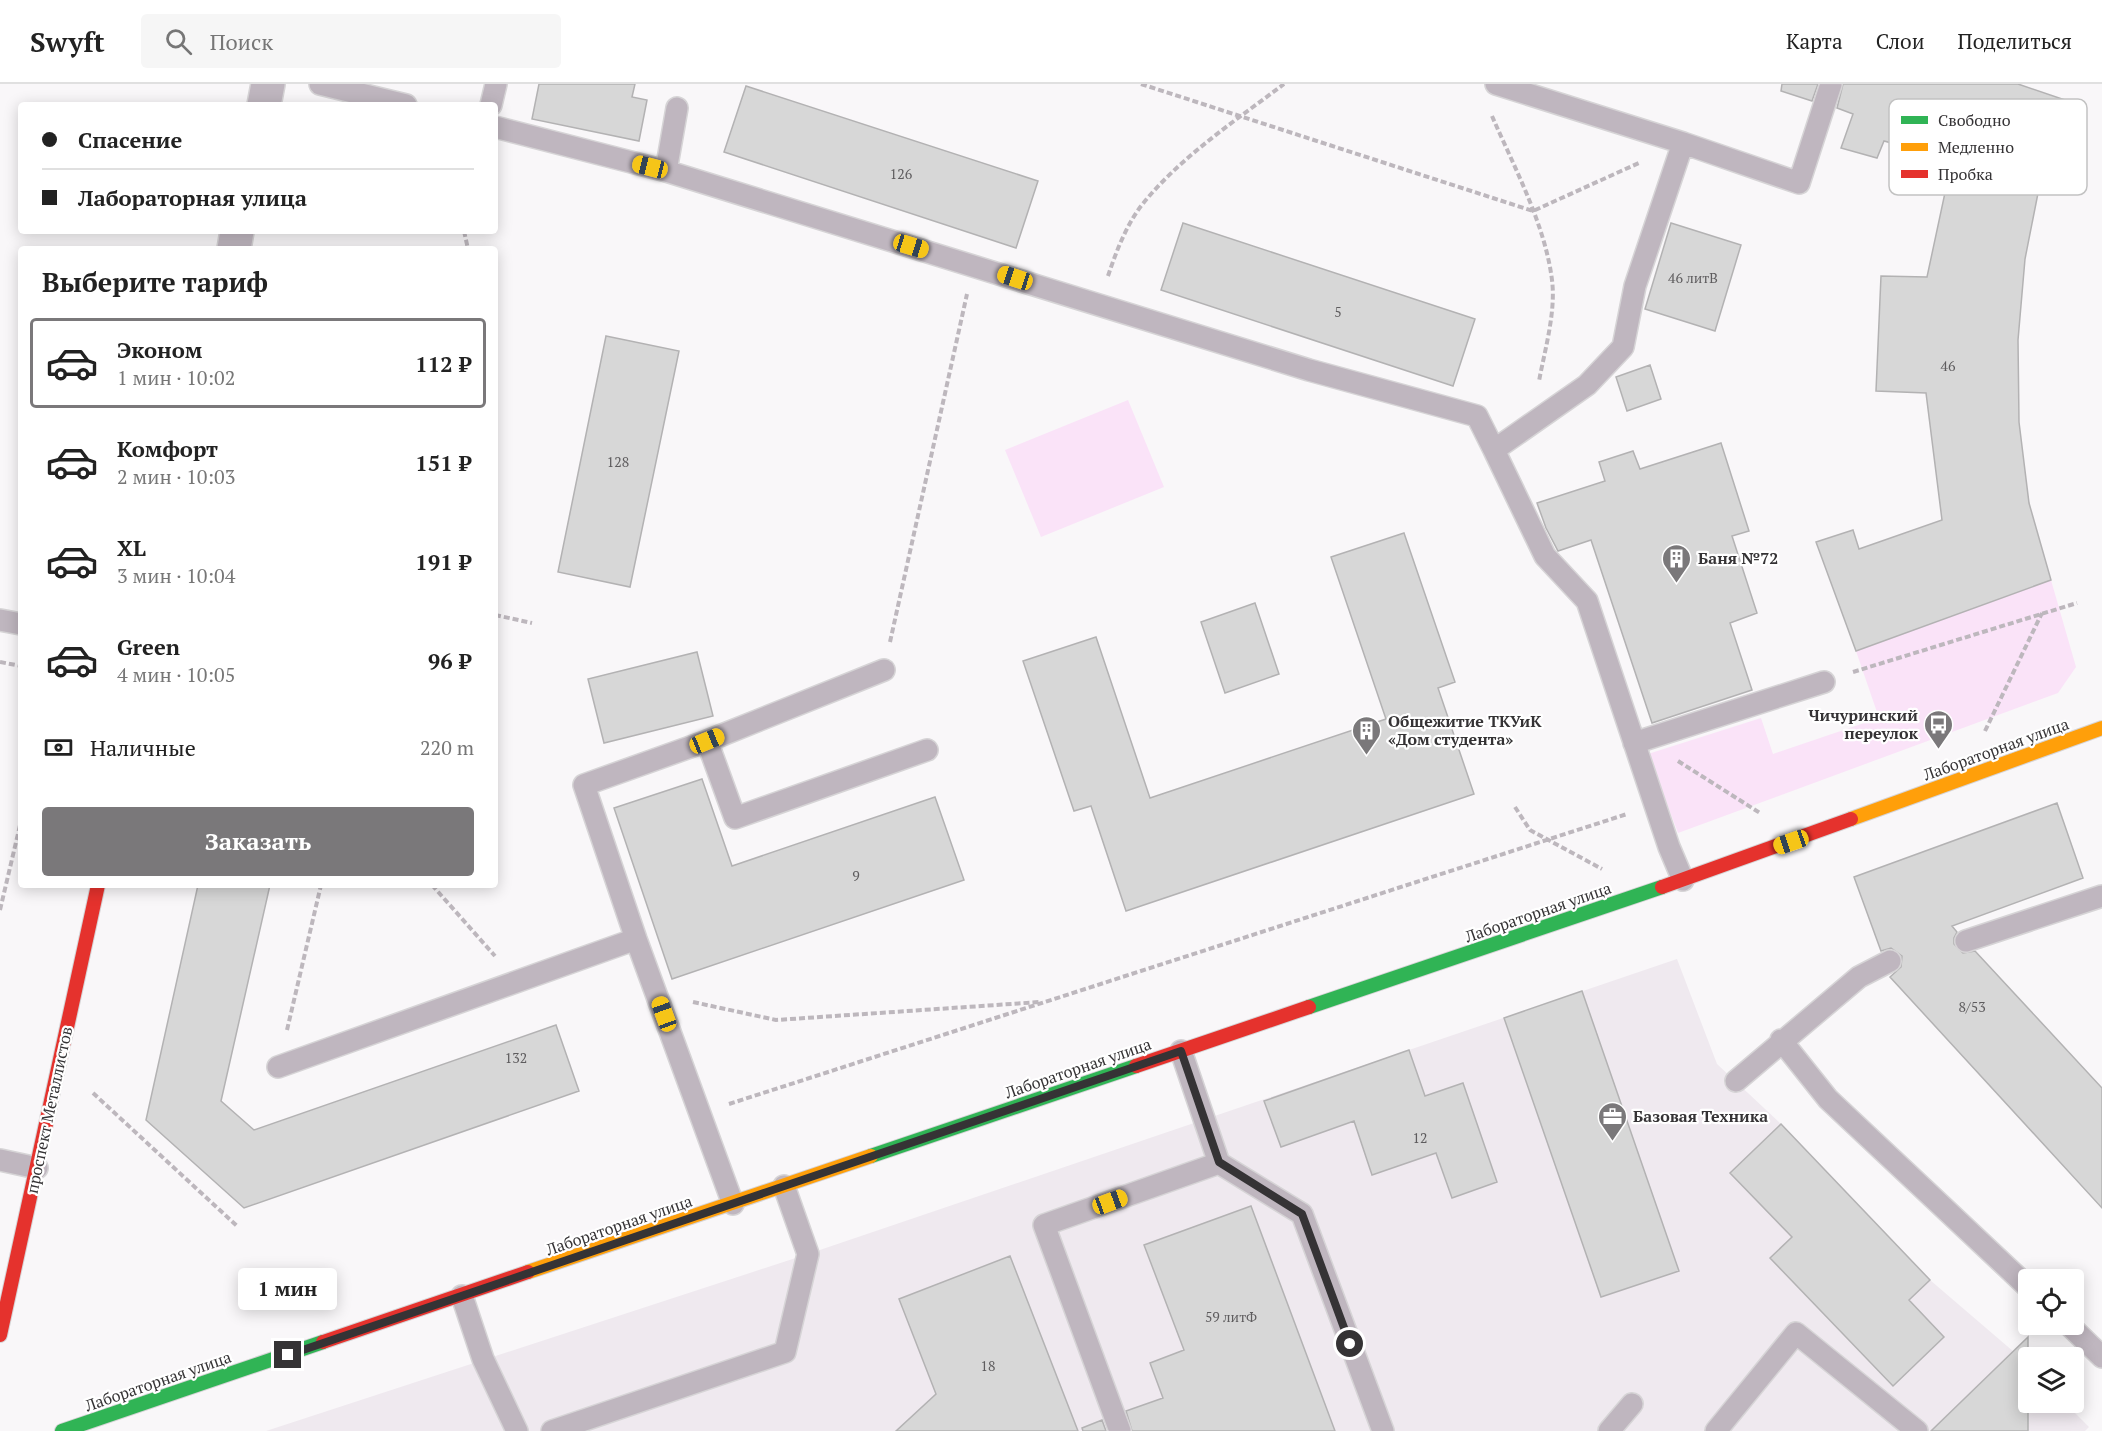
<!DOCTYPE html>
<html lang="ru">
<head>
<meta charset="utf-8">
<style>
	:root { --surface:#fff; --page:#f6f6f6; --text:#222; --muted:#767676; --line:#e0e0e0; --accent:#7a787a }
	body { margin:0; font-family:"PT Serif",serif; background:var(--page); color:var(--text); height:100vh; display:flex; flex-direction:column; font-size:22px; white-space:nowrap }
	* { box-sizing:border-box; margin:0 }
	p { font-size:20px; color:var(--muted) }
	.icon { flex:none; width:33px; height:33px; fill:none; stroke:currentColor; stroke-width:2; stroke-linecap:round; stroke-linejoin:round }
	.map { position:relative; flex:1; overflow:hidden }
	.details { position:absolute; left:18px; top:162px; width:480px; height:642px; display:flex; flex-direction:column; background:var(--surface); border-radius:6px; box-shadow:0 3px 15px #0003 }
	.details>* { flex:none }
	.guide { position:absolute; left:18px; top:18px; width:480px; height:132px; border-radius:6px; box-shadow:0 3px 15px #0003; display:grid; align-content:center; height:132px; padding:0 24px; background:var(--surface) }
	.controls { position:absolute; left:2018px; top:1185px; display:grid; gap:12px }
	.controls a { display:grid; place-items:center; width:66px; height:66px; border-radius:6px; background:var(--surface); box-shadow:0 3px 15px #0003; font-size:30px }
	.end { position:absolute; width:27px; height:27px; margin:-14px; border:8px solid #353335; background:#fff; box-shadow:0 0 0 3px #fff }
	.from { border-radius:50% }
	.bubble { position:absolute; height:42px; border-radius:6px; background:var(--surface); box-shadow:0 3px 15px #0003; font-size:20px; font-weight:800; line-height:42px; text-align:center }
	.car { position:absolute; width:18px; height:36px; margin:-18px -9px; border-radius:8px; box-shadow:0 0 4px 2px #0007; background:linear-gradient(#f5c518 24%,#345 0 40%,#f5c518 0 76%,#345 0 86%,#f5c518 0) }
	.guide b { display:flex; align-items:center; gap:21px; height:57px; font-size:22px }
	.guide b+b { border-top:2px solid var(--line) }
	.guide i { width:15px; height:15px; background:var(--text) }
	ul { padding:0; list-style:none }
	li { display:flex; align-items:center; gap:18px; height:90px; margin:0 12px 9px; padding:0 12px; border:3px solid transparent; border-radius:6px }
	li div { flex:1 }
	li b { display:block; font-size:22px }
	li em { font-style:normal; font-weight:800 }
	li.active { border-color:var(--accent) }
	li>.icon { width:54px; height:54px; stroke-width:1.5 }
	h2 { padding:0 24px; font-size:27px; line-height:72px }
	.pay { display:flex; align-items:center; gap:15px; height:66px; padding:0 24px; font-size:22px }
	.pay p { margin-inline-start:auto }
	.button { display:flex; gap:12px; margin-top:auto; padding:12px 24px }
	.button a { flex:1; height:69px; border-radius:6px; background:var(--accent); color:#fff; font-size:24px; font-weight:800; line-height:69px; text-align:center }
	header { display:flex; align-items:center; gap:36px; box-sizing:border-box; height:84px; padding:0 30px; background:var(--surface); border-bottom:2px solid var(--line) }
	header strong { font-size:28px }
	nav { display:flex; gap:33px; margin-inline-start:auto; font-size:21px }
	.search { width:420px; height:54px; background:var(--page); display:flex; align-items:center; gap:15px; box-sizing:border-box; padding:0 21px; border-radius:6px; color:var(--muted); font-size:22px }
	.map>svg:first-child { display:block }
	.built { fill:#efe9ef }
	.green { fill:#fae3f8 }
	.building { fill:#d7d7d7; stroke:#b3b2b3; stroke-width:1.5 }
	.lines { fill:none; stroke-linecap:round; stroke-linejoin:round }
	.lane-casing { stroke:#d6d4d6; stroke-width:24 }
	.street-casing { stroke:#d6d4d6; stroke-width:36 }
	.fast-casing { stroke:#d6d4d6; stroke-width:16 }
	.slow-casing { stroke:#d6d4d6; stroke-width:16 }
	.jam-casing { stroke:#d6d4d6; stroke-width:16 }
	.path { stroke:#bdb7bd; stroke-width:4; stroke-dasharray:6 3; stroke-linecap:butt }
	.lane { stroke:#bfb6bf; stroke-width:21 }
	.street { stroke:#bfb6bf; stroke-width:33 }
	.fast { stroke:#30b455; stroke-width:14 }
	.slow { stroke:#ff9f0a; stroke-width:14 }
	.jam { stroke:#e5322d; stroke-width:14 }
	.route { stroke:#353335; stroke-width:8 }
	.labels { text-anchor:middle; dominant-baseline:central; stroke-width:4.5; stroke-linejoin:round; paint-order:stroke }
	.number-label { font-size:14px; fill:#5e5c5e }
	.poi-label { font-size:16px; font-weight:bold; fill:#353335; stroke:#fff; text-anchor:start }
	.street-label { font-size:16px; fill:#353335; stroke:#fff }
	.key { fill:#fff; stroke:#c2c2c2; stroke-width:1.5 }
	.key-label { font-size:16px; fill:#353335 }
</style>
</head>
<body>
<header>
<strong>Swyft</strong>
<div class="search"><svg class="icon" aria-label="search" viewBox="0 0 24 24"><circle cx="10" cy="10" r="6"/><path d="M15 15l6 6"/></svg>Поиск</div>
<nav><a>Карта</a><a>Слои</a><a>Поделиться</a></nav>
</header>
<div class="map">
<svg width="2102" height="1347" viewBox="0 0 2102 1347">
	<rect width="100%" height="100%" fill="#f9f7f9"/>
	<path class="built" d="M1677 875 1717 980 1781 1040 1930 1196 2028 1280V1318L2065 1319 2089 1343 2085 1347H266L808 1170Z"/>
	<path class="green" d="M1128 316 1164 403 1041 453 1005 366Z
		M2051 496 2076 583 2058 609 1678 749 1648 670 1761 634 1773 670 1879 634 1856 567Z"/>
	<path class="building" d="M539 0H635L632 13 647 16 639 57 532 35Z
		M1782 0H1818L1812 17 1781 7Z
		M1843 0H2018L2065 16 2041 94 2025 175 2018 256 2019 338 2029 419 2051 496 1856 567 1816 458 1853 446 1859 465 1942 436 1926 309 1876 307 1881 192 1927 193 1952 76 1884 57 1877 74 1841 64 1853 30 1837 24Z
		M746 2 1038 97 1016 164 724 68Z
		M1183 139 1475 235 1453 302 1161 206Z
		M1671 139 1741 161 1715 247 1645 225Z
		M606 252 679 267 630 503 558 488Z
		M1650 281 1661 315 1627 327 1616 293Z
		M1721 359 1749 447 1732 452 1757 529 1730 539 1752 606 1652 639 1591 456 1558 467 1546 444 1537 419 1605 397 1599 378 1633 367 1640 385Z
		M1404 449 1455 598 1438 604 1474 710 1126 827 1091 722 1074 727 1023 577 1096 553 1150 714 1386 635 1331 473Z
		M1255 519 1279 590 1225 609 1201 538Z
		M697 568 713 632 604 659 588 595Z
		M702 695 732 782 935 713 964 796 672 895 614 724Z
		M2057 719 2083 794 1952 842 1957 848 1954 854V860L1963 869 1975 867 2102 1004V1124L1890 893 1901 883 1902 872 1891 864 1881 867 1854 793Z
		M198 801H270L221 1017 254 1046 556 941 579 1007 244 1124 146 1036Z
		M1582 907 1679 1187 1601 1213 1504 934Z
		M1409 966 1425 1012 1463 999 1497 1098 1452 1114 1436 1069 1372 1091 1354 1037 1281 1063 1264 1017Z
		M1781 1040 1930 1196 1909 1216 1944 1253 1893 1302 1770 1174 1792 1153 1730 1089Z
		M1251 1122 1335 1347H1132L1126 1327 1163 1314 1150 1279 1184 1266 1144 1161Z
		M1010 1172 1078 1347H896L936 1310 899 1215Z
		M2028 1253V1347H1931Z
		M1102 1336 1106 1347H1083L1082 1344Z"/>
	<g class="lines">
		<defs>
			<path id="lane" d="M320 0 406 21
				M1496 0 1683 59
				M491 21 496 0
				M495 43 666 87 1309 286 1477 332 1494 366 1587 301 1623 263 1635 202 1683 59 1799 99 1831 0
				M666 87 677 24
				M1494 366 1545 472 1587 517 1669 763 1683 796
				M0 536 21 540
				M707 657 884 586
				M1634 659 1824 598
				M1966 857 2102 812
				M1781 956 1828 1015 2028 1203
				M1181 967 1219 1079
				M278 983 636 855
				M1736 997 1859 893 1890 877
				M0 1076 37 1084
				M733 1120 636 855 584 701 707 657 735 734 927 666
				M462 1212 483 1275 517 1347
				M2068 1240 2102 1273
				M552 1347 785 1268 808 1170 784 1102
				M1120 1347 1044 1141 1219 1079 1302 1130 1383 1347
				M1609 1347 1632 1320
				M1716 1347 1796 1249 1917 1347"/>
			<path id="street" d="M264 21 268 0
				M234 165 237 147"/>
			<path id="fast" d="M1309 923 1662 803
				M871 1072 1136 982
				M62 1347 323 1258"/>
			<path id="slow" d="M1851 735 2102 644
				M528 1188 871 1072"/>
			<path id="jam" d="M1662 803 1851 735
				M1136 982 1309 923
				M0 1251 98 801
				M323 1258 528 1188"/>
		</defs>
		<use href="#lane" class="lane-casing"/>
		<use href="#street" class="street-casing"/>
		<use href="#fast" class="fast-casing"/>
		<use href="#slow" class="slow-casing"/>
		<use href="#jam" class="jam-casing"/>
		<path class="path" d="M1141 0 1533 127 1641 78
			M1492 32C1514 83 1545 140 1552 196 1556 228 1545 265 1539 297
			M464 147 468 165
			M1108 192C1116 168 1126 142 1141 122 1180 73 1235 37 1284 0
			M495 531 532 539
			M890 558 967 210
			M0 578 21 582
			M1853 588 2077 519
			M1985 647 2042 529
			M1678 677 1760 729
			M1515 723 1530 746 1602 785
			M432 801 495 872
			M0 826 21 737
			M693 918 776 936 1040 918
			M287 946 321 801
			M93 1009 237 1142
			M729 1020 1627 730"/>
		<use href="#lane" class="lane"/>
		<use href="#street" class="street"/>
		<use href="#fast" class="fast"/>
		<use href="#slow" class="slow"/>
		<use href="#jam" class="jam"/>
	</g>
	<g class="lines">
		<path class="route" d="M288 1271 1181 967 1219 1078 1302 1130 1350 1260"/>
	</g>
	<defs>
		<symbol id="building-pin" viewBox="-11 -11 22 30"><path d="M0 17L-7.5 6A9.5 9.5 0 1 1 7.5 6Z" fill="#7a787a" stroke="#fff"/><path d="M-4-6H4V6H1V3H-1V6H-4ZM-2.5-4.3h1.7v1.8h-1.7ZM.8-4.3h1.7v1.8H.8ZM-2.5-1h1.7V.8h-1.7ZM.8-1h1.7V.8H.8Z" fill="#fff"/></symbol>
		<symbol id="bus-pin" viewBox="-11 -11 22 30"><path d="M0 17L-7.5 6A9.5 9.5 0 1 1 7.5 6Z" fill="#7a787a" stroke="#fff"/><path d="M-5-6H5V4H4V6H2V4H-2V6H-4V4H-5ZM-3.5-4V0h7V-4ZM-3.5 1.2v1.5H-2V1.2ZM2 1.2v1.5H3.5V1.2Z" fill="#fff"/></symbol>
		<symbol id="office-pin" viewBox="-11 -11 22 30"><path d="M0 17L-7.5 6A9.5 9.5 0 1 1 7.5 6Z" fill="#7a787a" stroke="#fff"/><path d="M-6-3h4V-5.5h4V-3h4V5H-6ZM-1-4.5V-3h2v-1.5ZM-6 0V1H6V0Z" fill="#fff"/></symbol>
	</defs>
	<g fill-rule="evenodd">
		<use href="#building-pin" x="1660" y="458" width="33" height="45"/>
		<use href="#bus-pin" x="1922" y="624" width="33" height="45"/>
		<use href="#building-pin" x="1350" y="630" width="33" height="45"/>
		<use href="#office-pin" x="1596" y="1016" width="33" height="45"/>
	</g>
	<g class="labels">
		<g class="number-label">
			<text x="901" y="89">126</text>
			<text x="1693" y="193">46 литВ</text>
			<text x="1338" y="227">5</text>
			<text x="1948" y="281">46</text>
			<text x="618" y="377">128</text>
			<text x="856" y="791">9</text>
			<text x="1972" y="922">8/53</text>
			<text x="516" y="973">132</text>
			<text x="1420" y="1053">12</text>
			<text x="1231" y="1232">59 литФ</text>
			<text x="988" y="1281">18</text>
		</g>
		<g class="poi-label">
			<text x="1698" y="474">Баня №72</text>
			<text x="1918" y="631" text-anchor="end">Чичуринский<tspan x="1918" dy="18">переулок</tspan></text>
			<text x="1388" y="637">Общежитие ТКУиК<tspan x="1388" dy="18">«Дом студента»</tspan></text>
			<text x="1633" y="1032">Базовая Техника</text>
		</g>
		<g class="street-label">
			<text transform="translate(1996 665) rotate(-20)">Лабораторная улица</text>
			<text transform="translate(1538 828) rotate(-19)">Лабораторная улица</text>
			<text transform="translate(1078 984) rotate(-19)">Лабораторная улица</text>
			<text transform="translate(49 1026) rotate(-78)">проспект Металлистов</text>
			<text transform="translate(619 1141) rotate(-19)">Лабораторная улица</text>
			<text transform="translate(158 1297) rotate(-19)">Лабораторная улица</text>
		</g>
	</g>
	<rect x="1889" y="15" width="198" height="96" rx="9" class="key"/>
	<rect x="1901" y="32" width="27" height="8" fill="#30b455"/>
	<rect x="1901" y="59" width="27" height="8" fill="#ff9f0a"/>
	<rect x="1901" y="86" width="27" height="8" fill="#e5322d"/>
	<g class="key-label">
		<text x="1938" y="42">Свободно</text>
		<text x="1938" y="69">Медленно</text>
		<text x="1938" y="96">Пробка</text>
	</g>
</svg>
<div class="controls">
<a><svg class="icon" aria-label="locate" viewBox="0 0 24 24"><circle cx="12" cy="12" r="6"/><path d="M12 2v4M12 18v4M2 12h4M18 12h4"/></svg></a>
<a><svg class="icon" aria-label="layers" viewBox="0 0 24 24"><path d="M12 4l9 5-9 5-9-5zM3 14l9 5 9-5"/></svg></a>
</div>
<i class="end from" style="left:1350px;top:1260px"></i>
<i class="end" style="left:288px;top:1271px"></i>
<div class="bubble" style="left:238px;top:1184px;width:99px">1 мин</div>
<i class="car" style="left:650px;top:83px;rotate:284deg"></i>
<i class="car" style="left:911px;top:162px;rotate:107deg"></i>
<i class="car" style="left:1015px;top:194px;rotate:288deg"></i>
<i class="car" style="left:707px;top:657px;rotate:68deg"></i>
<i class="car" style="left:1791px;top:758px;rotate:251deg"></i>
<i class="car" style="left:664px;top:930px;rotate:340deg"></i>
<i class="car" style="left:1110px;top:1118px;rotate:70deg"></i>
<div class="guide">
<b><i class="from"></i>Спасение</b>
<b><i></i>Лабораторная улица</b>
</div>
<section class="details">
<h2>Выберите тариф</h2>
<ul>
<li class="active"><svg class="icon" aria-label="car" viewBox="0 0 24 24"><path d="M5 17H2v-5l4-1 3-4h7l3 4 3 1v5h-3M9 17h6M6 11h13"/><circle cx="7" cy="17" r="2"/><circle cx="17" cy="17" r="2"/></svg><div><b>Эконом</b><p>1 мин · 10:02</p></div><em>112 ₽</em></li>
<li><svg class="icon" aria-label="car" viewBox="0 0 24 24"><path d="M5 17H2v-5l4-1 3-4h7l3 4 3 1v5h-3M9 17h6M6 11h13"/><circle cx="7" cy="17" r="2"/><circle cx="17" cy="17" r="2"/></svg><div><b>Комфорт</b><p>2 мин · 10:03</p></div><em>151 ₽</em></li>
<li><svg class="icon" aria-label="car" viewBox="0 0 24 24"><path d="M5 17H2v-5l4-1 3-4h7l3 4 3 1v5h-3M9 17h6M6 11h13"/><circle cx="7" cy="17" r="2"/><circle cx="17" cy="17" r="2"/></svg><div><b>XL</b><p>3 мин · 10:04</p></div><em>191 ₽</em></li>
<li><svg class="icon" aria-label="car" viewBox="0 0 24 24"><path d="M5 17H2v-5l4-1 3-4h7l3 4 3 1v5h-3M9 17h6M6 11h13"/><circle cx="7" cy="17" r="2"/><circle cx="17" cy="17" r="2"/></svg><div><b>Green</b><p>4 мин · 10:05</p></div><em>96 ₽</em></li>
</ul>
<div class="pay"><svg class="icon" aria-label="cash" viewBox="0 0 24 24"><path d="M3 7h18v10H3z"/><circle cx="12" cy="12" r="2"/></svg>Наличные<p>220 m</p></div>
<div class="button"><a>Заказать</a></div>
</section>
</div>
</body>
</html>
